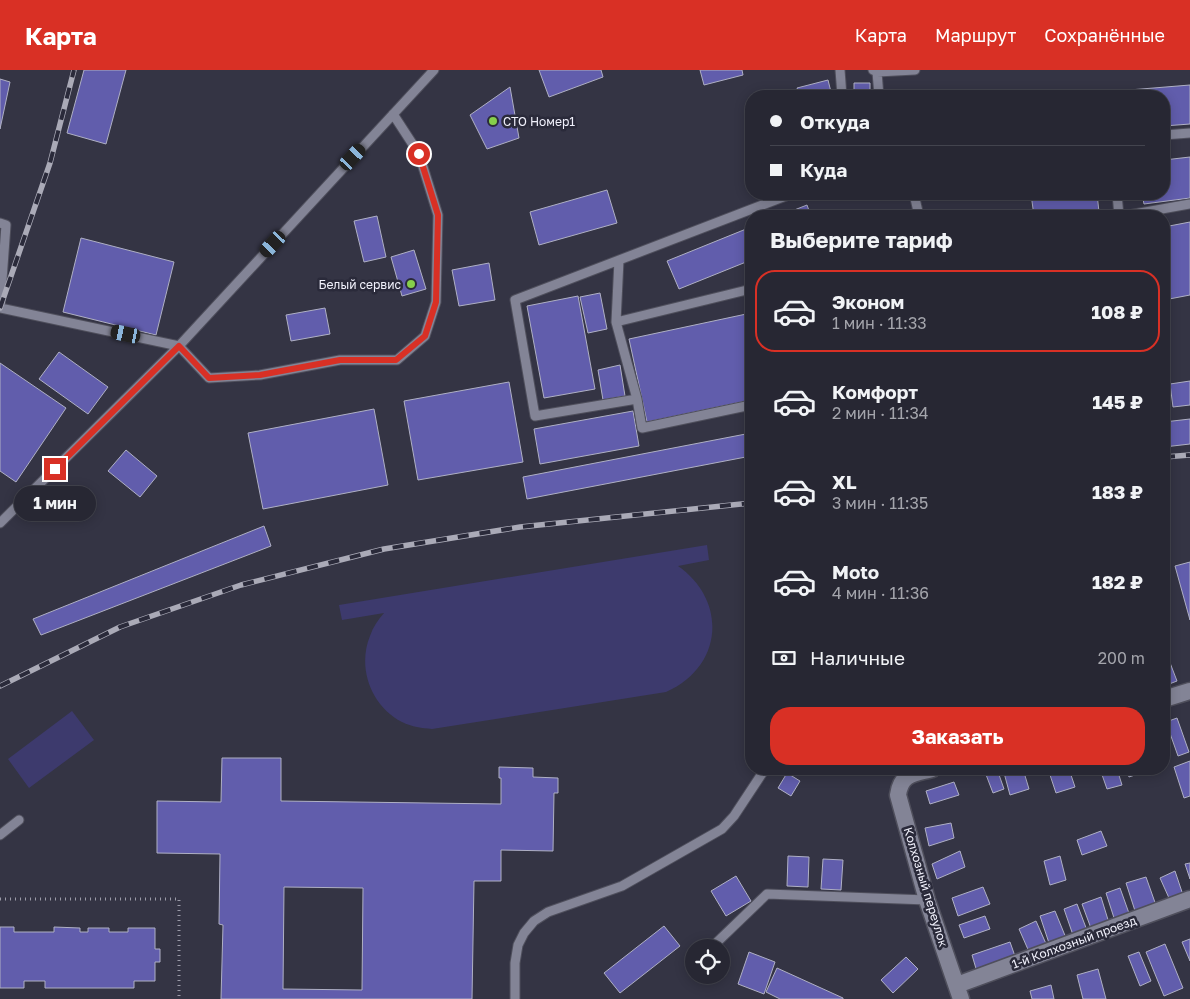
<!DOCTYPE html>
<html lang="ru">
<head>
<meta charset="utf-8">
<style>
	:root { --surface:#272733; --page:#33333f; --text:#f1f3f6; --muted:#a4a5ac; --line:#43444e; --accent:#d93025 }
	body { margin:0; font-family:"Golos Text",sans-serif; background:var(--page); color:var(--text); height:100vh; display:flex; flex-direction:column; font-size:19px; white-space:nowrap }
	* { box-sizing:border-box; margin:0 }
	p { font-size:16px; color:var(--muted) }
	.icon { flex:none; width:28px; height:28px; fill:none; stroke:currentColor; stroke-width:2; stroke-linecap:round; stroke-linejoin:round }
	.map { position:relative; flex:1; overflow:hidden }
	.panel { position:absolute; left:745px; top:140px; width:425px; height:565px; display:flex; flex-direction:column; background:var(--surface); border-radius:20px; box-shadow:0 2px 12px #0003,0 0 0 1px var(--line) }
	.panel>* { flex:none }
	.banner { position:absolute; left:745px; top:20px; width:425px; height:110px; border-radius:20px; box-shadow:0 2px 12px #0003,0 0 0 1px var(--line); display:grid; align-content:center; height:110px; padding:0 25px; background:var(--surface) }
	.controls { position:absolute; left:685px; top:869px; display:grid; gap:10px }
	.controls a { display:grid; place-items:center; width:45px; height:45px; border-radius:50%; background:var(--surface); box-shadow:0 2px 12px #0003,0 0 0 1px var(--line); font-size:25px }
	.end { position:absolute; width:22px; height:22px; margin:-11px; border:6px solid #d93025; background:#fff; box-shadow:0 0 0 2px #fff }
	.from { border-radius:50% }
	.bubble { position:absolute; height:35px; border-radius:18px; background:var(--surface); box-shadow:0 2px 12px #0003,0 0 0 1px var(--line); font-size:16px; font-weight:700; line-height:35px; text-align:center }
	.car { position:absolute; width:15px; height:30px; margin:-15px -8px; border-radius:6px; box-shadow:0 0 4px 1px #0007; background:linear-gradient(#222 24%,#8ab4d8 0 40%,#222 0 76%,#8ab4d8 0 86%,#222 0) }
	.banner b { display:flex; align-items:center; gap:18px; height:48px; font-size:19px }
	.banner b+b { border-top:1px solid var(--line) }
	.banner i { width:12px; height:12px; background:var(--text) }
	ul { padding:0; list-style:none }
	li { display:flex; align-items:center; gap:15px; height:82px; margin:0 10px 8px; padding:0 15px; border:2px solid transparent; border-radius:20px }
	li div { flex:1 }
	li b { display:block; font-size:19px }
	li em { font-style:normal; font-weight:700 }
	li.selected { border-color:var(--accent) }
	li>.icon { width:45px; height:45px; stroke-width:1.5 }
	h2 { padding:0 25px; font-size:22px; line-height:60px }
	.pay { display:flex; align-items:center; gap:12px; height:55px; padding:0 25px; font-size:19px }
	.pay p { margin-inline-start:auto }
	.action { display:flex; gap:10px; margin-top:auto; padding:10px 25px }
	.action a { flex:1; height:58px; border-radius:20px; background:var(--accent); color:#fff; font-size:20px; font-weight:700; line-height:58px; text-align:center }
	header { display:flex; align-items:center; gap:30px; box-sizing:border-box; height:70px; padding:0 25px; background:var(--accent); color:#fff }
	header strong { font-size:24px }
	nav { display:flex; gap:28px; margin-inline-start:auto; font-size:18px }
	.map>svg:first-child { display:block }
	.green { fill:#3d3a6d }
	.building { fill:#615dac; stroke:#afb0c4; fill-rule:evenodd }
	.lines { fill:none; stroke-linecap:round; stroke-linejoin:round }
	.lane-casing { stroke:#4f4f5c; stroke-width:11 }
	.street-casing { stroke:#4f4f5c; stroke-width:19 }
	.path { stroke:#9b9ba8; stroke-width:3; stroke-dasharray:1 4; stroke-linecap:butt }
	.lane { stroke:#838496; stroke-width:9 }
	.street { stroke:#838496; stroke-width:16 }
	.rail-casing { stroke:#aaaab7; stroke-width:5.5 }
	.rail { stroke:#2a2a3a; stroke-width:4; stroke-dasharray:11; stroke-linecap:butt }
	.route { stroke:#d93025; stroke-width:6 }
	.poi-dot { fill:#86cf4b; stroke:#2a2a3a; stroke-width:2 }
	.labels { text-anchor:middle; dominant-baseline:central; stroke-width:5; stroke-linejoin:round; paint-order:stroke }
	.poi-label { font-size:12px; fill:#f1f1fc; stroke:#2a2a3a; text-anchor:start }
	.street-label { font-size:12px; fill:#f1f1fc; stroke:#2a2a3a }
</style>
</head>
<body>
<header>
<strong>Карта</strong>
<nav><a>Карта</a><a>Маршрут</a><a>Сохранённые</a></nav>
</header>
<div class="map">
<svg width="1190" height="929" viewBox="0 0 1190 929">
	<rect width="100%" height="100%" fill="#343444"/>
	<path class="green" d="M707 475 709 490 678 496C728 531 723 597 666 622L432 659C422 658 412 657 402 652 371 636 357 598 370 566 373 557 378 550 384 543L342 550 339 535Z
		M72 641 94 670 29 718 8 689Z"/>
	<path class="building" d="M84 0H126L106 74 67 63Z
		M539 0H601L603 7 549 27Z
		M700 0H742L743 5 704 15Z
		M0 9 10 12 0 59Z
		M828 10 832 26H800L797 18Z
		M854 13H870V26H854Z
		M1190 15V54L1164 56V26H1056Z
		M510 17 519 68 487 79 470 45Z
		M1190 87V128L1144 134 1142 124H1164V90Z
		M607 120 617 153 539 175 530 142Z
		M869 124H886L870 127Z
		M1031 124H1097L1099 142 1062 146H1034Z
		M807 135 811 146H779Z
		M377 146 386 187 364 192 354 151Z
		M1190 152V225L1164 230V157Z
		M751 157V190L679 219 667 191Z
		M81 168 174 192 156 265 63 242Z
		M414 180 426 219 402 226 391 187Z
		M489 193 495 230 459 236 452 200Z
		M600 223 607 259 588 263 580 227Z
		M578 226 595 319 544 328 527 236Z
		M325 238 330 264 291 271 286 245Z
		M751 243V330L647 352 629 269Z
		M59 282 108 317 88 344 39 309Z
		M0 293 66 338 16 412 0 401Z
		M620 295 625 326 603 330 598 300Z
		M1190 311V335L1173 337 1170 314Z
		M509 312 523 392 418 410 404 331Z
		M374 339 388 415 263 439 248 363Z
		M633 341 639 376 540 394 534 359Z
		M1190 349V374L1164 377V352Z
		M751 363V386L527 429 523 407Z
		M126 380 157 406 140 427 108 401Z
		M264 456 271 476 41 565 33 549Z
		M1190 492V550L1175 496Z
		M1167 585 1177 611 1164 616V586Z
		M1177 648 1189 682 1178 686 1166 652Z
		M222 688H281V731L501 734V708H499V697L533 698V707L558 708V723H554L553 781 501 780V811H474L472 929H221L223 855 219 854 220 784 157 783V731L221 732ZM284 817 363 818 362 920 283 919Z
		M1190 691V726L1184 728 1174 697Z
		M994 699H997L1004 719 993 723 985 702Z
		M1003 699H1023L1029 719 1010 725Z
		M1048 699H1069L1075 717 1056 723Z
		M1079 699H1094L1095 701 1081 705Z
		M1100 699H1117L1122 715 1107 719Z
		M1126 699H1140L1141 703 1129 707Z
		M787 703 800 711 791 726 778 718Z
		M954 712 959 725 930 734 926 721Z
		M951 753 954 768 929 776 925 758Z
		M1101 761 1107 776 1082 785 1077 770Z
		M960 781 965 797 937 809 932 794Z
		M788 786 809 787 808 817 787 816Z
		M1060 786 1066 810 1050 815 1044 791Z
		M823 789 843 790 841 820 821 819Z
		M1190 793V809L1185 794Z
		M1175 801 1183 825 1169 828 1160 808Z
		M736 806 751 831 726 846 711 821Z
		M1146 807 1158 841 1137 847 1126 813Z
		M983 817 990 834 958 846 952 828Z
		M1120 818 1130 846 1115 851 1106 823Z
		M1101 827 1109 853 1092 861 1082 834Z
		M1077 834 1088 863 1074 868 1064 839Z
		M1055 841 1066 868 1049 873 1040 846Z
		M985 846 990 859 964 868 959 855Z
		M1036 851 1047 876 1030 884 1019 859Z
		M664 856 680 876 620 923 604 903Z
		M0 857H14V862H54V857L80 858V862H88V858H109V862H128V858H155V879H160V892H155V911H134V918H45V911H24V918H0Z
		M1190 869V891L1182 872Z
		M1010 872 1016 889 977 902 972 885Z
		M1165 874 1183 918 1164 926 1146 882Z
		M749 882 775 892 764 924 738 914Z
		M1139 882 1151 911 1140 916 1128 886Z
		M906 887 918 899 893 923 881 910Z
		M777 898 843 928V929H780L766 922Z
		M1098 899 1106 929H1083L1077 905Z
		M1051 915 1054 929H1032L1030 921Z"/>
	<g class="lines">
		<defs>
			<path id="lane" d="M840 0 842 26
				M873 0 877 2 879 26
				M877 2 915 0
				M1164 65 1190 63
				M914 124 919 146
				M1117 124 1119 146
				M1123 146 1190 134
				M0 153 6 155 0 238 179 276 209 308 260 305 340 290H397L425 266 436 232 438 145 419 84 393 44
				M619 190 616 252 637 329
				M616 252 751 219
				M751 335 642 358 637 329 535 346 515 230 791 124
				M0 453 179 276 434 0
				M0 765 19 750
				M712 877 767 824 927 830
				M515 929V893L518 875 524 863 534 851 548 842 622 816 722 759 734 746 765 699"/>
			<path id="street" d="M1164 629 1190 621
				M932 699C914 704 901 703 898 725L927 830 961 929
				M957 915 1190 829"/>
		</defs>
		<use href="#lane" class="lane-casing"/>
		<use href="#street" class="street-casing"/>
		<path class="path" d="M0 829H179V929"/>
		<use href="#lane" class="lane"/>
		<use href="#street" class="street"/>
		<defs>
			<path id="rail" d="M0 238 50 93 74 0
				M1164 387 1190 385
				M0 616 120 557 241 515 384 479 520 457 751 433"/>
		</defs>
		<use href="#rail" class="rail-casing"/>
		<use href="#rail" class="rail"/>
	</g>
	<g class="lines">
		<path class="route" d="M55 399 179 276 209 308 260 305 340 290H396L425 266 436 232 438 145 419 84"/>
	</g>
	<g class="poi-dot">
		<circle cx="493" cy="51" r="5"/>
		<circle cx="411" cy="214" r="5"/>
	</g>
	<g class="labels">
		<g class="poi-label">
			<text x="503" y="51">СТО Номер1</text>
			<text x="401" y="214" text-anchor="end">Белый сервис</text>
		</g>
		<g class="street-label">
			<text transform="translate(926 817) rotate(73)">Колхозный переулок</text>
			<text transform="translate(1074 872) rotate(-20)">1-й Колхозный проезд</text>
		</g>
	</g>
</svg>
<div class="controls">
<a><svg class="icon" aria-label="locate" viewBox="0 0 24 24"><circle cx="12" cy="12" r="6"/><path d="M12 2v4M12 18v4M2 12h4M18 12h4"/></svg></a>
</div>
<i class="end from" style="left:419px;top:84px"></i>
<i class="end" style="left:55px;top:399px"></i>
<div class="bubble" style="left:14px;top:416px;width:82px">1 мин</div>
<i class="car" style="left:353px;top:87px;rotate:43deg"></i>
<i class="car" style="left:273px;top:174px;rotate:223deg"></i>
<i class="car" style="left:126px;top:264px;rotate:282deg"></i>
<div class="banner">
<b><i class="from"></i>Откуда</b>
<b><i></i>Куда</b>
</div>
<section class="panel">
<h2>Выберите тариф</h2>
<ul>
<li class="selected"><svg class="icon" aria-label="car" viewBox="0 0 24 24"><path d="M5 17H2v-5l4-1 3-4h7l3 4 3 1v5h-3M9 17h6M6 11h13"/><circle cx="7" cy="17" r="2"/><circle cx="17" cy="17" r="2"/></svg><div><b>Эконом</b><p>1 мин · 11:33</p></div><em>108 ₽</em></li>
<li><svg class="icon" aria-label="car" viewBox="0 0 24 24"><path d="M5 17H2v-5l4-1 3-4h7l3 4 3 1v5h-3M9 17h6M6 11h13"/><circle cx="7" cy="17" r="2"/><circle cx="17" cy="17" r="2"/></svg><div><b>Комфорт</b><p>2 мин · 11:34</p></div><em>145 ₽</em></li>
<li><svg class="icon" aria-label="car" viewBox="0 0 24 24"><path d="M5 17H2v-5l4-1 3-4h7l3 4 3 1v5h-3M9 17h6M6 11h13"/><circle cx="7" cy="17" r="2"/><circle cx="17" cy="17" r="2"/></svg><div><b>XL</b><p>3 мин · 11:35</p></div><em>183 ₽</em></li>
<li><svg class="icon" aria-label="car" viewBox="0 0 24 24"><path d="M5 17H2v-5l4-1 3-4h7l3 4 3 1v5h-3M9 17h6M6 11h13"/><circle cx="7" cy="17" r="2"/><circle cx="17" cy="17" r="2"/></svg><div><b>Moto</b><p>4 мин · 11:36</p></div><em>182 ₽</em></li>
</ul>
<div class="pay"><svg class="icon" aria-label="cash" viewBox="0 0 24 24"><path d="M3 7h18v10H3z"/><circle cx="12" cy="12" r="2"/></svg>Наличные<p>200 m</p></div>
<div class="action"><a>Заказать</a></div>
</section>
</div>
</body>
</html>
